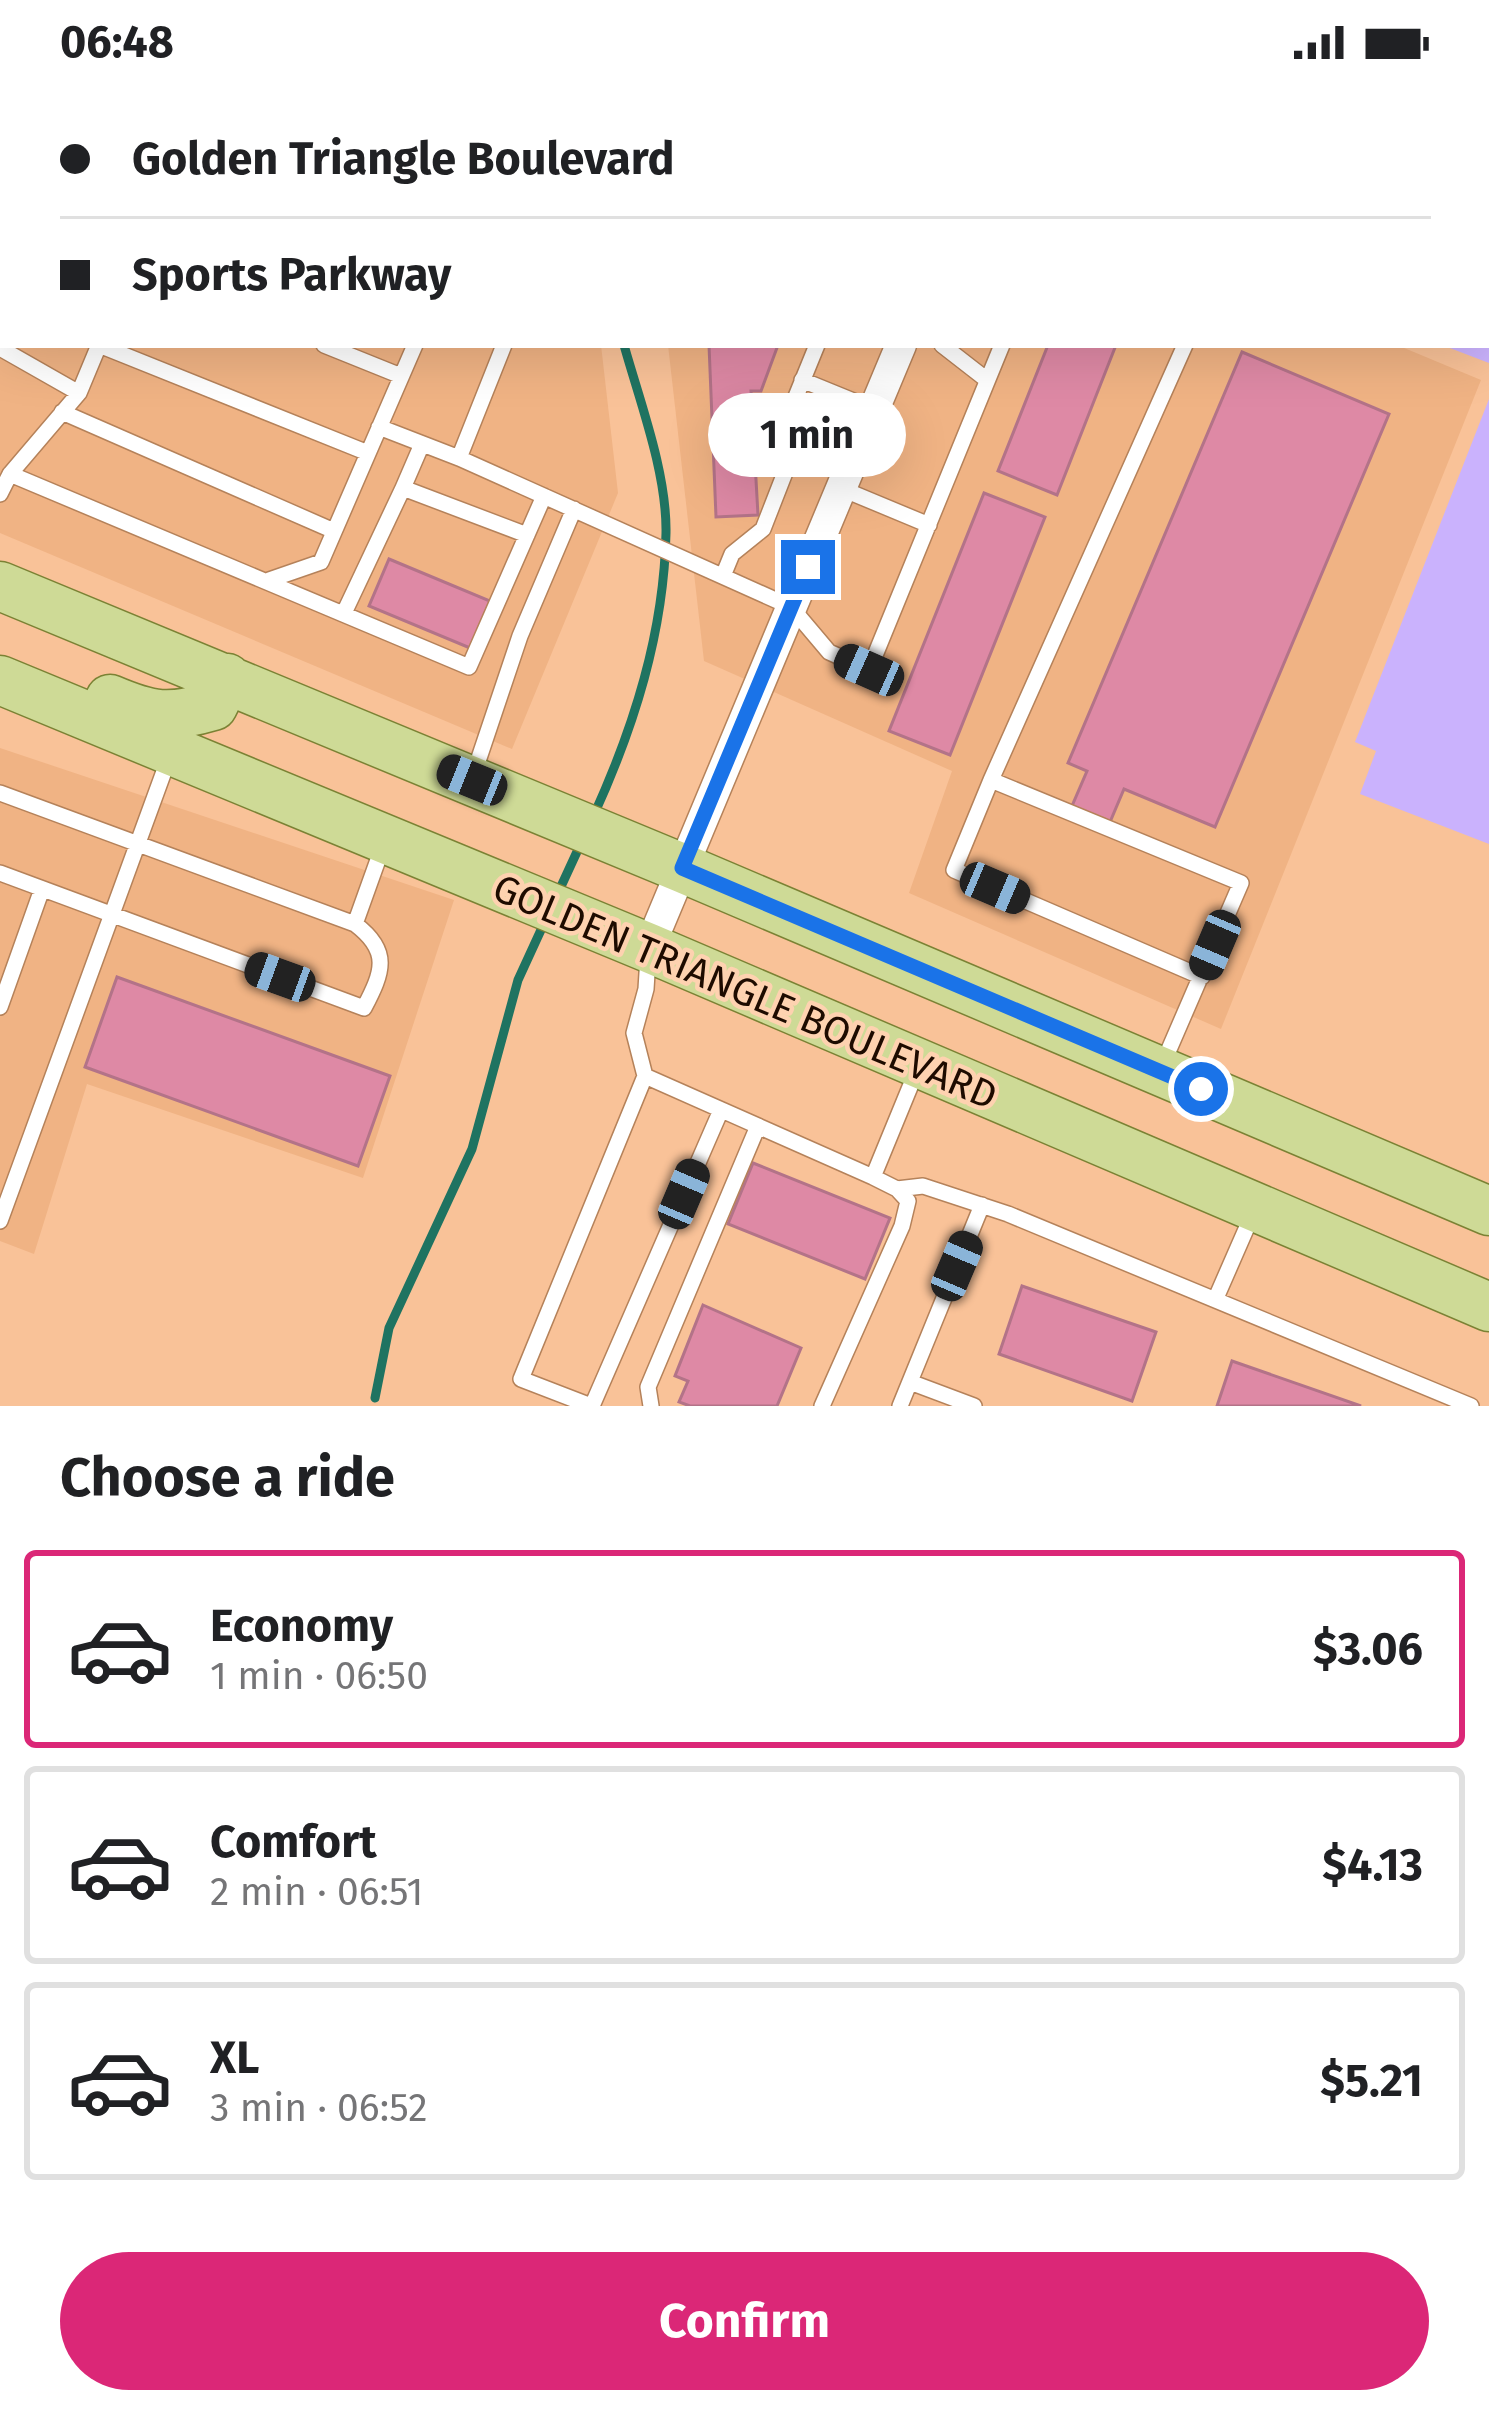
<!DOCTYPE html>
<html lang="en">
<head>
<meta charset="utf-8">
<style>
	:root { --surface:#fff; --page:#f2f2f2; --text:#202124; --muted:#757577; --line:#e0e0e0; --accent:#db2777 }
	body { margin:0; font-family:"Fira Sans",sans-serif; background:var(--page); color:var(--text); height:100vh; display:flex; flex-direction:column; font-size:45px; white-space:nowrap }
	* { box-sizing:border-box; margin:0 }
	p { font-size:39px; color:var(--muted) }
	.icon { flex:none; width:66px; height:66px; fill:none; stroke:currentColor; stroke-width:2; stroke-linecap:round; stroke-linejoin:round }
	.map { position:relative; height:1322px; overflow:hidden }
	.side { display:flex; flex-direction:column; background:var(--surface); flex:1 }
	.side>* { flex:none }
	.banner { position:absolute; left:0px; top:0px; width:1491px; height:264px; box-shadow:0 12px 48px #0002; display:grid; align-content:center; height:264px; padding:0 60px; background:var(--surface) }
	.end { position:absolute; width:54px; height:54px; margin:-27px; border:15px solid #1a73e8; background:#fff; box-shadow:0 0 0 6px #fff }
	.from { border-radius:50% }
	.bubble { position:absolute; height:84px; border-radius:42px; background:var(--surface); box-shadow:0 12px 48px #0002; font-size:39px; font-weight:700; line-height:84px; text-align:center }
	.car { position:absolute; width:36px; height:72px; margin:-36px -18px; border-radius:15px; box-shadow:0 0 9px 3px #0007; background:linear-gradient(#222 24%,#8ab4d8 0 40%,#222 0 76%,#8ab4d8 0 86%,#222 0) }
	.banner b { display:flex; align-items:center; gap:42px; height:114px; font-size:45px }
	.banner b+b { border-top:3px solid var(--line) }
	.banner i { width:30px; height:30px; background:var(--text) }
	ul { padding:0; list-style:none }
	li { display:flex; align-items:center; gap:36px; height:198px; margin:0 24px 18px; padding:0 36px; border:6px solid var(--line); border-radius:12px }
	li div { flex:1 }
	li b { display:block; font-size:45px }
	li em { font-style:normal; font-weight:700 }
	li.selected { border-color:var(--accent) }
	li>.icon { width:108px; height:108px; stroke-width:1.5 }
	h2 { padding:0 60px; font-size:54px; line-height:144px }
	.button { display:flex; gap:24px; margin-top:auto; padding:24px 60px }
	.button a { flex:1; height:138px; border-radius:72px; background:var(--accent); color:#fff; font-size:48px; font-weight:700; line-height:138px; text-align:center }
	.status { display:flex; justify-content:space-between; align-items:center; height:84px; padding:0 60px; background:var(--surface); direction:ltr }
	.status svg { height:33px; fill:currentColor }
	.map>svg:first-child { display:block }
	.built { fill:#f0b384 }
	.green { fill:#cab2fd }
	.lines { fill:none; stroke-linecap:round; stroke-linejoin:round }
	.stream { stroke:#1f7361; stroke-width:9 }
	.building { fill:#de89a5; stroke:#b37388; stroke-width:3 }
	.service-casing { stroke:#b5825a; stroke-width:18 }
	.minor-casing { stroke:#b5825a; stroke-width:33 }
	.primary-casing { stroke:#7b8234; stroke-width:51 }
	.service { stroke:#fff; stroke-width:15 }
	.minor { stroke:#fff; stroke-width:30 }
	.primary { stroke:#ceda96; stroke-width:48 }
	.route { stroke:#1a73e8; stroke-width:15 }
	.labels { text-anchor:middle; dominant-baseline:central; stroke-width:9; stroke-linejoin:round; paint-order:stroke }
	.street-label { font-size:39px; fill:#1e0b00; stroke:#fed2b0 }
</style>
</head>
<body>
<div class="status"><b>06:48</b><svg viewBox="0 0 49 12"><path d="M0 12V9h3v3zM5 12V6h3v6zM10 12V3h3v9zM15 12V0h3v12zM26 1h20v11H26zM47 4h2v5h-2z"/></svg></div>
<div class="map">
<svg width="1489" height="1322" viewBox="0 0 1489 1322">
	<rect width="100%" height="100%" fill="#f9c298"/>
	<path class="built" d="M0 0H570V3H3V261H601L618 409 512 665 0 449Z
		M668 261H1397L1481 296 1221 945 909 809 952 687 704 577Z
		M0 664 454 816 363 1094 87 1000 34 1170 0 1157Z"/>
	<path class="green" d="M784 0H1489V279L1442 261H1488V3Z
		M1489 315V760L1360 710 1376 667 1355 658Z"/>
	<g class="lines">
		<path class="stream" d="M592 3 593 0
			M593 733C634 643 664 549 666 449 667 389 640 318 624 261
			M558 809 581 759
			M375 1314 389 1244 472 1065 518 896 546 835"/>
	</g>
	<path class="building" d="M0 0H159L3 3V176Z
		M709 261H778L761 307H751L758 431 716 433Z
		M1048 261H1116L1057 411 998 387Z
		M1242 268 1389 330 1215 743 1124 705 1110 738 1072 722 1087 687 1068 679Z
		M984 409 1045 433 950 671 889 647Z
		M389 475 490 517 470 564 369 522Z
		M117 893 390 992 358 1082 85 983Z
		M753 1079 890 1134 865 1195 728 1140Z
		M1022 1202 1156 1248 1132 1317 999 1270Z
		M703 1221 801 1264 777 1322H690L679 1318 688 1297 675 1292Z
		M1232 1277 1361 1322H1217Z"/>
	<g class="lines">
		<defs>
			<path id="service" d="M298 0 306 3
				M502 0 509 3
				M704 0 712 3
				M857 0 863 3
				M187 3 189 0
				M521 3 523 0
				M1488 247H1489
				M324 261 401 292
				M504 261 459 374 791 523 829 568 869 586 1002 261
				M942 261 987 296
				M0 264 79 309
				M802 296 873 325
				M62 328 334 447
				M379 343 459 374
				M10 390 469 583 544 412
				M403 404 422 360
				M840 404 929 441
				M0 410 10 390 79 309 99 261 368 369
				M723 492 732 470 763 445 786 386 782 347 817 261
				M269 496 321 478 415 261
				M344 529 403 404 527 451
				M473 692 520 552 574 425
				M991 696 954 786 1202 893
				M0 709 355 840
				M0 789 364 924C383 888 391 867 355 840L384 759
				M648 873 646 905 634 949 645 992 873 1093 917 986
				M0 923 42 805
				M1161 984 1241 799 991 696 1185 261
				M897 1105 923 1102 1008 1130 1471 1322
				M0 1137 170 671
				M1216 1214 1254 1127
				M910 1298 974 1322
				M591 1322 521 1295 645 992
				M592 1322 721 1026
				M651 1322 648 1303 758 1042
				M822 1322 902 1142 908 1117 897 1105 873 1093
				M900 1322 982 1121"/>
			<path id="minor" d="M1008 3 1009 0
				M649 864 901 261"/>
			<path id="primary" d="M0 502 682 784 1489 1127
				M0 596 649 864 1489 1223
				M110 615C152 633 169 635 213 622L227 594"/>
		</defs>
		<use href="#service" class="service-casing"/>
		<use href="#minor" class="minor-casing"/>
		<use href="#primary" class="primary-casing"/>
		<use href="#service" class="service"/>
		<use href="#minor" class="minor"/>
		<use href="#primary" class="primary"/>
	</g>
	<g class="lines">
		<path class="route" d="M808 483 682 784 1201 1005"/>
	</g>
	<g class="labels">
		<g class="street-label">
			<text transform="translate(745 908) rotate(23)">GOLDEN TRIANGLE BOULEVARD</text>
		</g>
	</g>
</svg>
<i class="end from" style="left:1201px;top:1005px"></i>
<i class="end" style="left:808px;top:483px"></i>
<div class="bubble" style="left:708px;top:309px;width:198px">1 min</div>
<i class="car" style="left:869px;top:586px;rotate:294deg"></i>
<i class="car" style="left:472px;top:696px;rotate:292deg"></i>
<i class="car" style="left:995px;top:804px;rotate:113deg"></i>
<i class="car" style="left:1215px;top:861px;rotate:203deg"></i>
<i class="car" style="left:280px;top:893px;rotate:290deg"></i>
<i class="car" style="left:684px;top:1110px;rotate:23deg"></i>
<i class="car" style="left:957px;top:1182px;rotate:23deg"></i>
<div class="banner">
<b><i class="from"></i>Golden Triangle Boulevard</b>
<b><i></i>Sports Parkway</b>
</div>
</div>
<section class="side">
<h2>Choose a ride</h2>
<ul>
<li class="selected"><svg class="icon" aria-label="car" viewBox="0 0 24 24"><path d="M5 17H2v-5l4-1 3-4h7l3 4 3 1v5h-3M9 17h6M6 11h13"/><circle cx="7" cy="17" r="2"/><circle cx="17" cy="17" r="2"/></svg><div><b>Economy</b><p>1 min · 06:50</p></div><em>$3.06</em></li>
<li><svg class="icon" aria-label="car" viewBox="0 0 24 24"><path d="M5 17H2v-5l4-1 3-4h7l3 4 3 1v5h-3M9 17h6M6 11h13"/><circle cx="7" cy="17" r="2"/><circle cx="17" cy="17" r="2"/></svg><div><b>Comfort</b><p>2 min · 06:51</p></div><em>$4.13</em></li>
<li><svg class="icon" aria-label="car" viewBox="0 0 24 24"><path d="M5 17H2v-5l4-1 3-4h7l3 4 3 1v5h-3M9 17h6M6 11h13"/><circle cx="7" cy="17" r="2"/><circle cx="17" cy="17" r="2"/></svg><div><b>XL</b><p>3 min · 06:52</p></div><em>$5.21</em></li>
</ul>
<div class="button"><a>Confirm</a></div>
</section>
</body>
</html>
